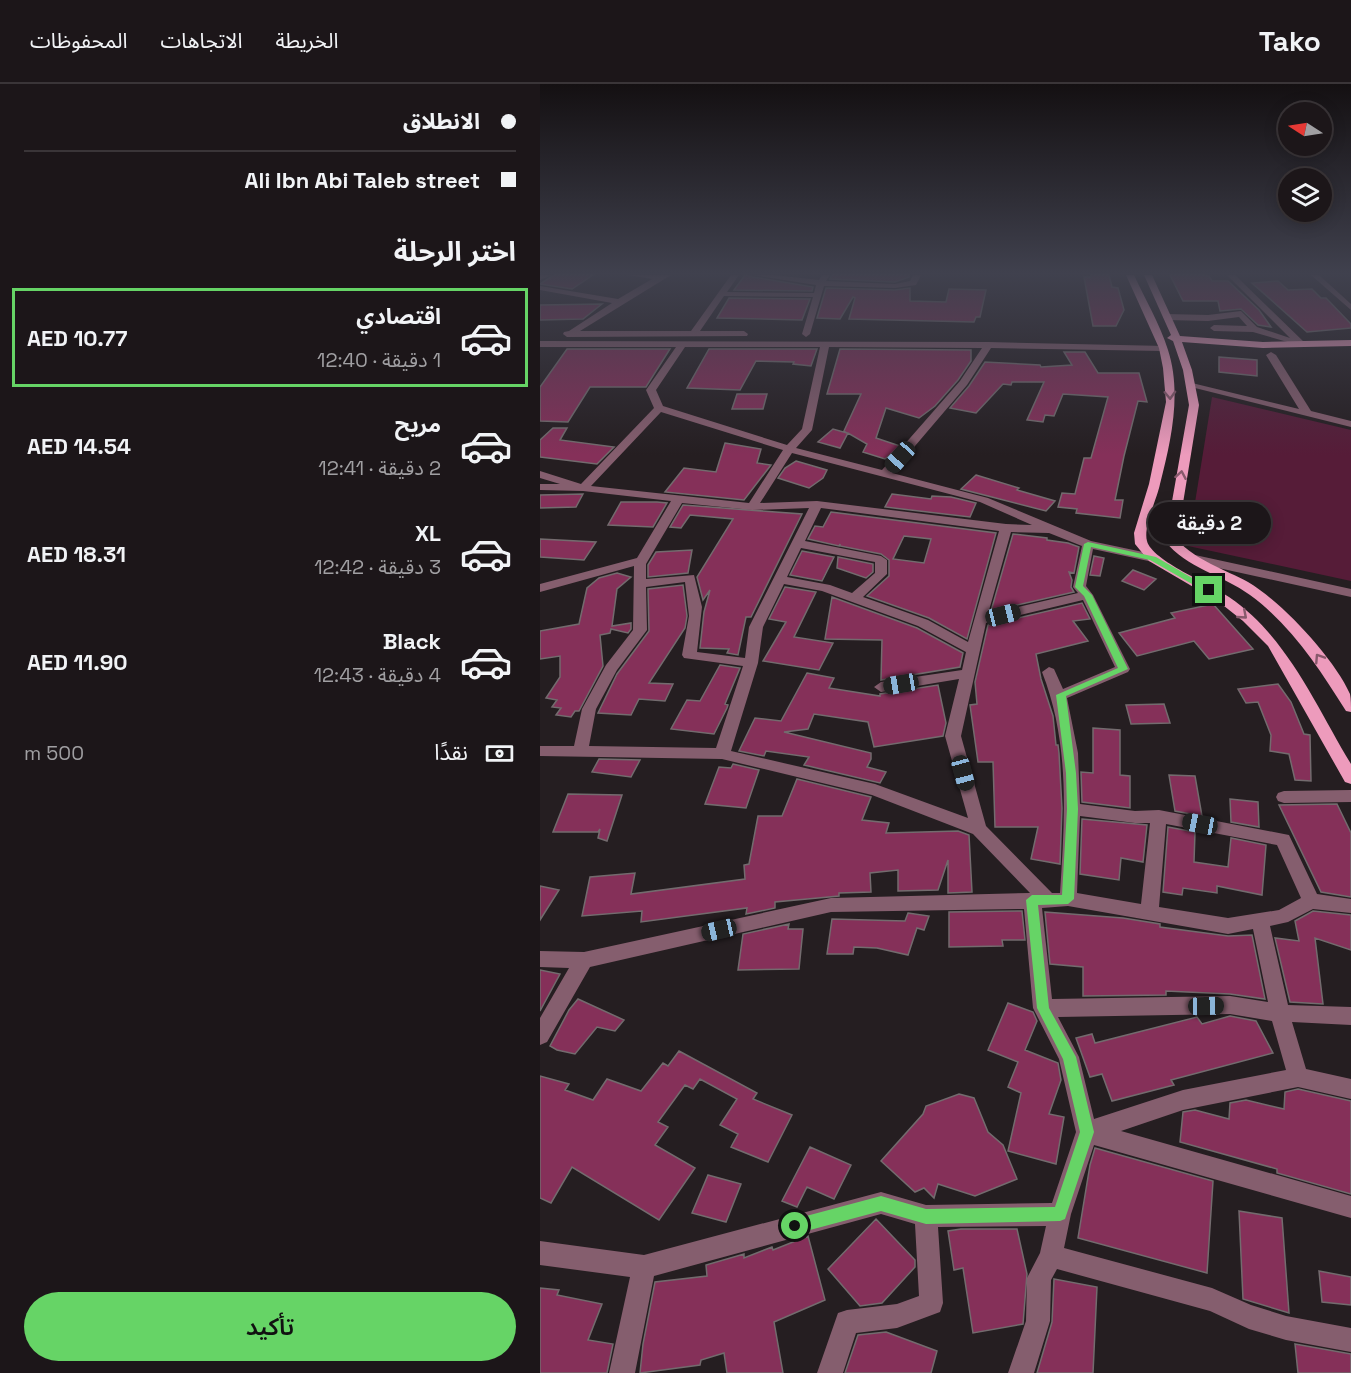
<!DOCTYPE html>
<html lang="ar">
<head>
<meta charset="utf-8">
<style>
	:root { --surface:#1c1619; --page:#292326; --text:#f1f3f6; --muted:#a09fa2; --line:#3a3538; --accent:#66d466 }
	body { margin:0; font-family:"Space Grotesk","Noto Sans Arabic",sans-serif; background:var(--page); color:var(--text); direction:rtl; height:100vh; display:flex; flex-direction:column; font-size:22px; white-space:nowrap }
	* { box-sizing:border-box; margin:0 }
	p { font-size:20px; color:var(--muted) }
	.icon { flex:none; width:33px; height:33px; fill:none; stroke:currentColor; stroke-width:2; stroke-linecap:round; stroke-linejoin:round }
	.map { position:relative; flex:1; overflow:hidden; direction:ltr }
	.drawer { display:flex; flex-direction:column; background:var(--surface); width:540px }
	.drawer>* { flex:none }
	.top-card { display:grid; align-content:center; height:132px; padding:0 24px; background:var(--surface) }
	.needle { width:39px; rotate:282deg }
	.fabs { position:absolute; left:738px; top:18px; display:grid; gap:12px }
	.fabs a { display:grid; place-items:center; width:54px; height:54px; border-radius:50%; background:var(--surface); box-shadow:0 3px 15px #0003,0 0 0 2px var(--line); font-size:30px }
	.end { position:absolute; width:27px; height:27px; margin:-14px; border:8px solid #66d466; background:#111; box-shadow:0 0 0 3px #111 }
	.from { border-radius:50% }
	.bubble { position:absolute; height:42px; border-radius:21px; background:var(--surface); box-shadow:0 3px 15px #0003,0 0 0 2px var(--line); font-size:20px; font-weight:600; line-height:42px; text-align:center; direction:rtl }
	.car { position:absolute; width:18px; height:36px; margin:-18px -9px; border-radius:8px; box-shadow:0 0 4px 2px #0007; background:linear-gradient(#222 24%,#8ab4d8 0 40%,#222 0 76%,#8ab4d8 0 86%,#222 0) }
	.top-card b { display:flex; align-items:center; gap:21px; height:57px; font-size:22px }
	.top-card b+b { border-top:2px solid var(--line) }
	.top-card i { width:15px; height:15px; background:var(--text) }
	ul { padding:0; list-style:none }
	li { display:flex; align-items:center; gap:18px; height:99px; margin:0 12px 9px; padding:0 12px; border:3px solid transparent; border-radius:0px }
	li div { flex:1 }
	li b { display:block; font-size:22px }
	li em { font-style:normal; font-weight:600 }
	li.on { border-color:var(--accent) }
	li>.icon { width:54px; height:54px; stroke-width:1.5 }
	h2 { padding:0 24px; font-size:27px; line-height:72px }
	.pay { display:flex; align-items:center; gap:15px; height:66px; padding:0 24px; font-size:22px }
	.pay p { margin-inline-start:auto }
	.button { display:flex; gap:12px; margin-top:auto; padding:12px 24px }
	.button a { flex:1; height:69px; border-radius:36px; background:var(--accent); color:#111; font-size:24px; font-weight:600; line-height:69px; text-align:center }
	header { display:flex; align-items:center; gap:36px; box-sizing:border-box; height:84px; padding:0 30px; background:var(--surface); border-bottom:2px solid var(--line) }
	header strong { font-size:28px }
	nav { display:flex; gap:33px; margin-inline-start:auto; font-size:21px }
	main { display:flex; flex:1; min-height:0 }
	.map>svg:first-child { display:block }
	.green { fill:#561c38 }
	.building { fill:#853059; stroke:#736b6e; stroke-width:1.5; fill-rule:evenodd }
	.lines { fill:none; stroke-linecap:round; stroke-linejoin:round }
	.minor { fill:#855e6e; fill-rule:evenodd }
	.major { fill:#ed9bbc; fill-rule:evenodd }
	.oneway { stroke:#88596c }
	.route { fill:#66d466 }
</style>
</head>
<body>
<header>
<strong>Tako</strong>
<nav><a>الخريطة</a><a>الاتجاهات</a><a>المحفوظات</a></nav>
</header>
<main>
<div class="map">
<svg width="811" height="1289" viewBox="0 0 811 1289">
	<rect width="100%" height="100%" fill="#251e21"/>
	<path class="green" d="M672 313 811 346V497L648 462Z"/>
	<path class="building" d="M14 191H53L32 205 0 200Z
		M205 191 213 193 273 203 272 207 194 206Z
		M292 191H369V193L355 198 290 195Z
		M551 191H569L572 203 578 204 584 226 576 242H553L544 193H551Z
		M630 191H662L669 192 672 197H688L719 226 731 243 718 241 701 225 680 227 678 217H643Z
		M738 197 748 206 772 205 781 214H786L811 240V244L767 248 712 199Z
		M286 204 355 206 370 204V217L406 218 409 205 446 206 440 233H436L434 238 309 235 315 214 313 213 300 235 277 234Z
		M189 214 270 215 262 236 177 234Z
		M62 220 43 235 0 236V221Z
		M27 265H130L106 303H50L28 338 0 337V303Z
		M169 265H277L271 282 253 280 254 278 216 277 200 306 147 304Z
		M300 265 431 266V277L418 296 395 322 379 334 346 324 336 354 360 362 345 375 323 368 327 360 308 349 300 364 278 358 293 345 307 349 304 347 321 310H287Z
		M524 268H545L558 289H599L607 318 598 317 584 372 575 416H583L580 434 536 429 537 425 518 423 522 409 535 410 544 374H551L568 313 523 310 514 332 505 331 503 338 487 336 504 298H472L471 301 463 300 436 329 410 324 429 302 445 278 500 281 501 283 532 281Z
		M679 273 717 276V292L679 288Z
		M197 310H227L223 325H192Z
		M13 344H27L20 356 74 363 57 380 0 373V356Z
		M185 359 221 365 217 379 231 381 204 416 125 408 144 384 176 388Z
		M256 377 287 386 283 394 269 404 238 394 245 384Z
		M436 391 479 404 477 406 515 417 506 427 421 405Z
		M43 410 36 423 0 424V411Z
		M352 410 391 415 392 412 411 413 436 419 430 433 345 423Z
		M81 418H117L127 419 113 443 68 441Z
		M143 421 262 430 211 533H206L198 571 187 569 189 565 160 564 164 528 170 506 163 516 157 493 193 435 150 431 141 444 130 443Z
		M291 428 456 449 427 555 389 534 327 512 349 492V476L341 470 300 462V460L299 462 268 455 275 442 283 443ZM364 452 391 455 384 479 353 475Z
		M473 450 507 454V456L528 459 539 463 534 489 529 488 532 496 531 503 534 508 451 527Z
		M0 455 56 458 44 476 0 473Z
		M152 466 148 489 108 493V481L116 468Z
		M262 467 294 473 282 497 250 491Z
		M554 472 564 474 560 492 550 491Z
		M298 473 333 480V488L326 494 297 484Z
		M593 486 616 495 604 506 582 497Z
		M77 489 91 493 77 505 72 542 91 539V545L88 549 71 545 70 549 60 551 63 582 39 627H35L31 633 16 631 21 624 12 623 17 616 6 614 20 593V572L0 575V547L39 540 47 504 59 494Z
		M143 501 147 532 145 544 109 599 133 600 125 617 99 615 91 631 58 629 77 590 109 547 108 505Z
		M245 503 276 508 254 553 293 559 279 586 223 577 246 538 229 535Z
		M292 513 377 544 423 569 420 583 341 596 342 556 285 555Z
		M542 519 550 535 533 537 548 557 496 570 501 595 513 632 516 661H518L519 669 522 724 520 780 491 775 498 743H455L453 678H438L430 621 437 620 435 598 448 541Z
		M673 520 713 565 669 575 654 557 597 572 579 549 635 534 631 529Z
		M180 581 200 584 185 620 188 621 187 624 174 650 131 645 147 616 160 617Z
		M267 589 294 594 289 604 340 612V610L398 601 406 639 403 652 334 663 328 638 274 630 268 645 244 648 331 669V675L327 683 346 688 340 699 264 681 269 673 226 667 224 672 199 667 215 634 241 637Z
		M738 600 751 618 764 650 770 651 771 697 755 696 749 670 730 667 731 651 718 618 706 619 698 605Z
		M624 620 630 639 591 640 586 621Z
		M553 644 580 646V691L590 692V724L542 718 541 688 553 689Z
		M59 675 100 676 91 693 52 688Z
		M193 680 219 686 206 724 165 720 179 683 191 684Z
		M629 691 655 692 662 732 635 727Z
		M257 695 331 713 322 736 349 739 346 749 418 747 429 751 432 808 408 809V776L398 806 358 807V786L330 789 331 808 299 809V812L278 814 235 818V824L206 830 207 824 101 838 102 827 42 832 50 793 95 789 91 810 205 795 204 781 209 780 218 732H242Z
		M28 710 82 711 67 757 58 754 60 745 58 748H13Z
		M690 715 718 718 719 743 691 738Z
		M797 720 811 749V813L781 808 739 721Z
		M542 735 607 741 603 778 581 774 579 796 540 790Z
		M628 743 655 748 654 778 688 783 691 754 726 761 722 811 677 802V809L643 804 642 811 623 808Z
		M0 802 19 806 0 836Z
		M482 827 485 856H462L463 862 409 863V828Z
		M773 827 811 831V866L775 854 783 920 750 918 735 854 759 857 755 837Z
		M505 828 583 834 620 840V843L688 852 712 851 725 915 690 910 626 907V911L543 912V883L510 880Z
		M368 829 389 832 384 846 377 844 368 871 337 864 314 863 313 870H287L292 835 365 837Z
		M249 840 248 845H263L259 885 198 886 203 850Z
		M0 886 20 890 0 927Z
		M38 915 84 936 75 947 57 943 35 970 17 966 10 962 29 926Z
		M468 919 493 928 497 937 485 966 518 979 521 996 509 1030 524 1033 516 1080 468 1067 481 1009 468 1003 478 978 448 966Z
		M690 932 716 937 733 969 631 996 634 1001 572 1017 562 990 550 993 536 954 552 950 555 959 657 933 662 940Z
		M139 967 217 1009 213 1015 252 1031 228 1078 191 1063 198 1050 180 1041 197 1015 160 995 153 1005 145 1001 118 1038 128 1043 115 1061 155 1084 119 1136 32 1083 11 1119 0 1114V992L29 1000 25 1006 53 1016 67 995 101 1007 123 979 128 982Z
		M758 1005 811 1017V1110L737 1089V1085L640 1058 643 1028 655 1026 689 1035 690 1019 706 1016 744 1025 745 1008Z
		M419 1010 434 1014 448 1048 463 1061 477 1095 435 1112 398 1100 394 1114 384 1104 375 1108 341 1077 383 1030 386 1022Z
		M270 1063 311 1081 294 1115 267 1103 257 1123 242 1117Z
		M555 1064 673 1097 667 1189 538 1154 550 1081Z
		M168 1091 201 1100 186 1138 152 1129Z
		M699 1127 742 1134 749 1229 703 1215Z
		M336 1135 375 1176V1183L342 1219 320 1222 288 1185Z
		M421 1145H477L487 1190 483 1240 433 1249 423 1184 414 1186 408 1147Z
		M268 1152 285 1216 234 1238 243 1289H187L184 1269 161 1276 160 1281 100 1289 103 1260 115 1198 167 1192 166 1181 204 1170V1174L232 1163 233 1166Z
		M779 1187 811 1193V1221L782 1218Z
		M514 1195 557 1203 553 1289H497L512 1238Z
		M0 1204 19 1206 17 1211 62 1220 48 1256 73 1260 67 1289H0Z
		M346 1248 397 1267 391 1289H305L318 1251Z
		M755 1260 811 1270V1289H758Z"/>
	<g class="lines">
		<path class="minor" d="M0 191H12L0 196Z
			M88 191H131L40 247H151L191 191H199L187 208 274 209 276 201 213 191H234L279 196 282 191H290L286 197 355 200 370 197 373 191H381L376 201 355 204 284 202 270 250 266 253 262 250 273 213 184 212 160 247H204L208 250 207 252 27 253 23 250 24 248 29 247 72 219 0 206V202L78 215 112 195Z
			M687 191H695L765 259V263L713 248 674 247 670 244 674 241 707 242 699 233 668 237 627 236 623 233 627 230 668 231 701 227 717 243 750 254Z
			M771 191H779L811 220V226Z
			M0 257 448 258 626 262 627 264 623 267 451 264 427 301 352 389 448 414 551 457 617 471V477L613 478 553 465 546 502 553 511 590 585 588 588 527 614 538 669 540 720 595 727 619 726 749 751 777 810 811 815V829L773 825 748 838 730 842 748 921 811 923V941L752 938 766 985 811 995V1015L758 1003 643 1026 581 1047 811 1112V1134L554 1061 531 1130 524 1164 672 1204 711 1221 746 1232 811 1244V1268L746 1256 709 1245 670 1227 517 1185 511 1196 510 1237 494 1289H468L486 1237 487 1194 500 1169 506 1142 398 1143 403 1219 400 1228 357 1244 316 1249 303 1289H277L298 1229 307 1226 357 1220 379 1212 375 1140 341 1130 114 1192 95 1289H69L90 1193 0 1181V1157L104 1171 341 1108 386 1121 512 1119 536 1048 519 975 493 924 484 825 291 828 50 883 7 958 0 961V934L29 884 0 883V867L44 868 291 814 490 809 433 750 332 711 182 675 0 672V662H34L42 625 66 581 93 546 94 482 0 508V500L97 474 131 417 43 407 0 406V400H20L0 394V387L41 400 114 324 106 306 136 263H0ZM145 263H280L262 345 247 361 123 322 116 306ZM289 263 442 264 420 297 342 386 256 364 272 346ZM121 328 243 366 209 419 51 402ZM252 369 440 418 492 441 466 440 277 417 220 419ZM142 419 212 426 269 424 209 543 205 574 157 568 162 523 154 491 106 495V480ZM281 424 459 447 428 558 388 536 323 513 347 490V476L341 472 265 457ZM471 448 509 449 542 462 533 503 538 509 448 530ZM261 464 335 478V489L312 509 290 501 247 493ZM145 498 149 532 142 571 144 574 203 582 176 664 49 662 56 625 77 586 107 546 106 503ZM244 500 282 507 378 542 426 568 422 586 341 598 334 603 341 608 419 595 405 652 428 734 335 700 191 667 218 579 223 543ZM543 516 575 583 523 605 514 585 509 583 502 588C530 659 525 733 520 809H512L446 742 421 652 446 539ZM540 732 595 739H610L601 820 537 809ZM626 740 737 761 761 814 739 826 688 834 619 823ZM528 822 688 850 713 845 728 918 690 912 512 915 502 824ZM690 930 732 937 746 986 643 1006 554 1035 539 973 518 933Z
			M731 268 736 271 771 327 811 337V343L647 302 652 299 759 325 726 271Z
			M655 471 811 505V513L651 478 649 475Z
			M811 706V718L744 719 738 717 736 713 738 709 744 707Z"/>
		<path class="major" d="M586 191H594C605 215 620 240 628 266 642 309 631 357 620 400 617 415 603 443 607 457 612 477 671 500 689 513 747 552 776 622 811 680V700L805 698 728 562 703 537 679 518 609 477 595 460 594 449 609 400 626 318 623 284 619 264Z
			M604 191H612L640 252 723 258 811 256V262L723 264 642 258 652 286 659 321 637 456C657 477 684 485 708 498 742 518 794 574 810 610 811 615 811 622 811 628L806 627C779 584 751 541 710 511 683 491 646 484 625 457L649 321 643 286 633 257 627 254 631 251Z"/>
	</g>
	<defs><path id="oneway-chevron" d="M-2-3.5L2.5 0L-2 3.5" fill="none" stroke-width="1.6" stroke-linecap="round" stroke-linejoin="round" transform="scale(1.5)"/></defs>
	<g class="oneway">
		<use href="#oneway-chevron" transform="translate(630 311) rotate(88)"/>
		<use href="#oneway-chevron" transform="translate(641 391) rotate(-80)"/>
		<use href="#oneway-chevron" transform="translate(703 531) rotate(41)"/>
		<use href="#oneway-chevron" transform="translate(779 574) rotate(-123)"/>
	</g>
	<linearGradient id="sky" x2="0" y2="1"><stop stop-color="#141012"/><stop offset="0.51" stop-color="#40414e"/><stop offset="1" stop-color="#40414e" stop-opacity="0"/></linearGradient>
	<rect width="811" height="371" fill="url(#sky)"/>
	<path class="route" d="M548 458 616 473 673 506 666 508 610 476 551 463 543 502 552 511 588 585 526 612 536 689 538 725 534 815 528 820 498 821 509 924 536 973 554 1048 525 1135 520 1137 386 1140 341 1127 255 1150 250 1148 248 1142 250 1137 255 1135 341 1112 386 1125 515 1123 540 1048 523 975 497 924 486 816 492 811H522L527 725 526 689 516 611 578 584 544 512 535 503 544 460Z"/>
</svg>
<div class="fabs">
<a><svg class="needle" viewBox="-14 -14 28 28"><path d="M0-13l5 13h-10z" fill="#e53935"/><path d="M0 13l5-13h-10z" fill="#a09fa2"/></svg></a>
<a><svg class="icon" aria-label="layers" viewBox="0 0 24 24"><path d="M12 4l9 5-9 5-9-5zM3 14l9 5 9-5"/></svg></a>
</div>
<i class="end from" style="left:255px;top:1142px"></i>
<i class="end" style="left:669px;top:506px"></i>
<div class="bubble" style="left:608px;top:418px;width:123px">2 دقيقة</div>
<i class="car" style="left:360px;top:373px;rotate:222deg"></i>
<i class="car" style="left:463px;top:531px;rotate:76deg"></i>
<i class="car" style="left:361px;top:600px;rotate:260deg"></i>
<i class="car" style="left:423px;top:689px;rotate:165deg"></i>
<i class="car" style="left:660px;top:740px;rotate:281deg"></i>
<i class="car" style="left:179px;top:846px;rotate:257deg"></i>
<i class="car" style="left:666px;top:922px;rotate:89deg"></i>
</div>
<section class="drawer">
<div class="top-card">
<b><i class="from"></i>الانطلاق</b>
<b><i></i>Ali Ibn Abi Taleb street</b>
</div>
<h2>اختر الرحلة</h2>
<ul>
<li class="on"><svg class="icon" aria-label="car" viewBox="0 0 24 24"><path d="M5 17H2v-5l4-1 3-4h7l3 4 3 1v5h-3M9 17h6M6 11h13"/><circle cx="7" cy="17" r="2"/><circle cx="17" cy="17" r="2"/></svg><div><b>اقتصادي</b><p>1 دقيقة · 12:40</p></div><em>AED 10.77</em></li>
<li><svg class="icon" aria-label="car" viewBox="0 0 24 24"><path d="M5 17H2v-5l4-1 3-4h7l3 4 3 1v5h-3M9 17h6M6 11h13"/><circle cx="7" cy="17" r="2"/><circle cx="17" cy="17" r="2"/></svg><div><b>مريح</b><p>2 دقيقة · 12:41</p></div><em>AED 14.54</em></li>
<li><svg class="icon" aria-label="car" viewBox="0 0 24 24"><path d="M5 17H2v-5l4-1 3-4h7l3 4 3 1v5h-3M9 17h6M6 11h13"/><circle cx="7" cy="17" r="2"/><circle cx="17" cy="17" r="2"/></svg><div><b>XL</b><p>3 دقيقة · 12:42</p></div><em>AED 18.31</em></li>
<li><svg class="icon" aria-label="car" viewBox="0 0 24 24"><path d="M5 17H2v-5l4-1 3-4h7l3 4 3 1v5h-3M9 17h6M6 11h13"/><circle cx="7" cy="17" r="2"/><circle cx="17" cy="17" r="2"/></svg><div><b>Black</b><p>4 دقيقة · 12:43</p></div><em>AED 11.90</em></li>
</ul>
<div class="pay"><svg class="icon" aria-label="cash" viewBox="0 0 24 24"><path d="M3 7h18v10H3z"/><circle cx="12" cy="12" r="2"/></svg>نقدًا<p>500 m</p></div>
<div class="button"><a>تأكيد</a></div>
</section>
</main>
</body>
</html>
